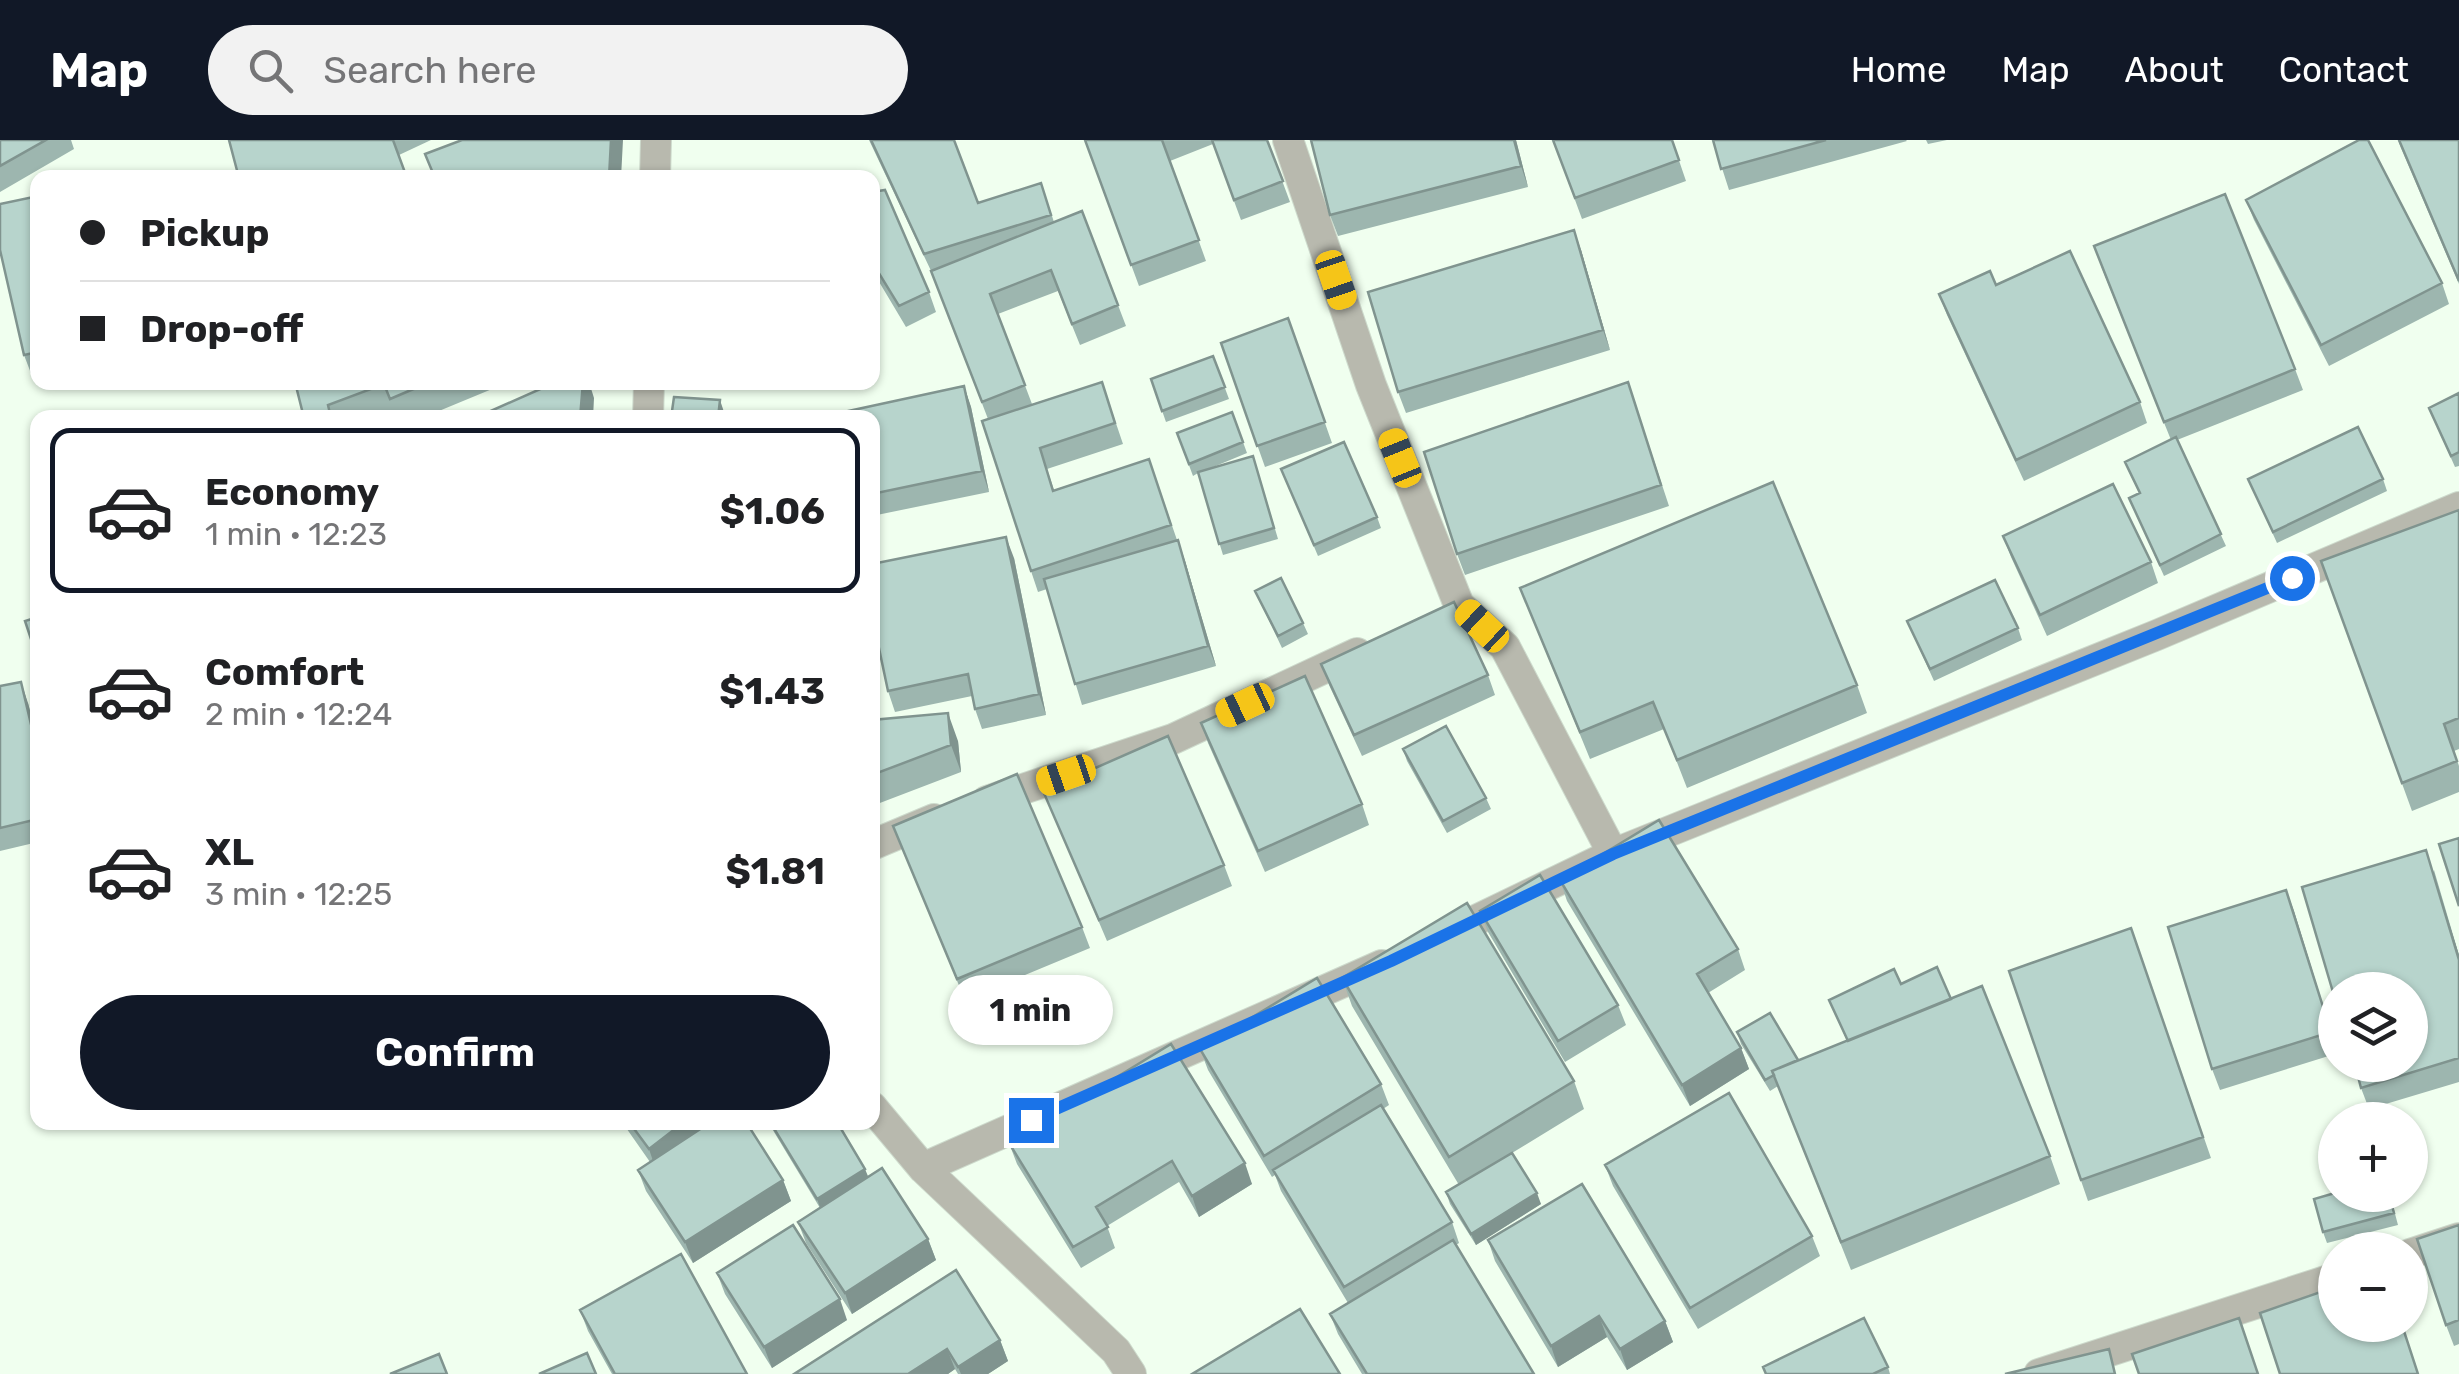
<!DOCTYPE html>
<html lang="en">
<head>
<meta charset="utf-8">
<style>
	:root { --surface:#fff; --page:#f2f2f2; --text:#202124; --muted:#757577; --line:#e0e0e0; --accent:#111827 }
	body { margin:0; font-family:Rubik,sans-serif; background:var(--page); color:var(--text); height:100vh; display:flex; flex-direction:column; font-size:38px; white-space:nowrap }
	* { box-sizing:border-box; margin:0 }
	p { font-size:32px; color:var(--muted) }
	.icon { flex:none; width:55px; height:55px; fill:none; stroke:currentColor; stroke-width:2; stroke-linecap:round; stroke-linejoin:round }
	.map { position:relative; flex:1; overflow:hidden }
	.drawer { position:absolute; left:30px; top:270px; width:850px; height:720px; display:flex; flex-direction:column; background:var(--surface); border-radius:20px; box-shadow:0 2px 8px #0004 }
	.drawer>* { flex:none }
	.guide { position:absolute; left:30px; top:30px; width:850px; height:220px; border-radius:20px; box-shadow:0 2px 8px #0004; display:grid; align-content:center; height:220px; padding:0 50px; background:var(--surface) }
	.tools { position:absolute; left:2318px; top:832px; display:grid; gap:20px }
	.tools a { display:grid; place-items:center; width:110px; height:110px; border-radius:50%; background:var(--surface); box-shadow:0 2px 8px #0004; font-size:50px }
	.end { position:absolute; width:45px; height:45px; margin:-22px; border:12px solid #1a73e8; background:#fff; box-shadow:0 0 0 5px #fff }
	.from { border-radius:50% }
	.bubble { position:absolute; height:70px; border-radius:35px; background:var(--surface); box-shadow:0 2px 8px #0004; font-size:32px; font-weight:700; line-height:70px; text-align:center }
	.car { position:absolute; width:30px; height:60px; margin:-30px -15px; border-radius:12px; box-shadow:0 0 8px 2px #0007; background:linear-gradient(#f5c518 24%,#345 0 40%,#f5c518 0 76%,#345 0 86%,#f5c518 0) }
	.guide b { display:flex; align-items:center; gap:35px; height:95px; font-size:38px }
	.guide b+b { border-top:2px solid var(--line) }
	.guide i { width:25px; height:25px; background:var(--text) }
	ul { padding:18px 0 0; list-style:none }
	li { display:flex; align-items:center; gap:30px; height:165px; margin:0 20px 15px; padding:0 30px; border:5px solid transparent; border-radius:20px }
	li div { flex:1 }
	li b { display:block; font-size:38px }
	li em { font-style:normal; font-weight:700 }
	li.selected { border-color:var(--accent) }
	li>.icon { width:90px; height:90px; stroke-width:1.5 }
	.cta { display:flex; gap:20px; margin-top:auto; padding:20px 50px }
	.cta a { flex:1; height:115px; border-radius:60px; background:var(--accent); color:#fff; font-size:40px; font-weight:700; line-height:115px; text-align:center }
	header { display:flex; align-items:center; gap:60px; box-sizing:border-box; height:140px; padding:0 50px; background:var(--accent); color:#fff }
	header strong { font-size:48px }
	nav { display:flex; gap:55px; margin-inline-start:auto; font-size:35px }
	.search { width:700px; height:90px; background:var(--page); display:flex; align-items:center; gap:25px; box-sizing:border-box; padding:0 35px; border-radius:55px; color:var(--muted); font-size:38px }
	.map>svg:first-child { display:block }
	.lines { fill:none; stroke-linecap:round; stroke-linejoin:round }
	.minor-casing { stroke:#cddacc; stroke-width:32 }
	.minor { stroke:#b8b9ae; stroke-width:30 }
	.wall { fill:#9db6af }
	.shaded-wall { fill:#80948f }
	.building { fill:#b7d4cc; stroke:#80948f; stroke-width:2.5 }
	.route { stroke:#1a73e8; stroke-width:12 }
</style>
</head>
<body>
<header>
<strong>Map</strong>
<div class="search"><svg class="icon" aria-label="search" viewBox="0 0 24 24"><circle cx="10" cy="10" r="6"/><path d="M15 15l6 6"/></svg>Search here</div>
<nav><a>Home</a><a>Map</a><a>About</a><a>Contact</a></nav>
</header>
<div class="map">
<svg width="2459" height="1234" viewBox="0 0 2459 1234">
	<rect width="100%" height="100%" fill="#f0ffef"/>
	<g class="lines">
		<defs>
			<path id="minor" d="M1288 0 1371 245 1459 465 1505 507 1613 714
				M655 38 656 0
				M648 278 649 242
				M987 661 1173 599 1357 513
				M872 705 934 679
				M1441 797 1613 714 2157 495 2459 367
				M872 967 923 1028 1116 1211 1131 1234
				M923 1028 1382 825
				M2410 1114 2459 1098
				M2039 1234 2335 1138"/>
		</defs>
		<use href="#minor" class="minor-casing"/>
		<use href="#minor" class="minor"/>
	</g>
	<path class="wall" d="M0 0H71L74 9 0 52Z
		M229 0H431L399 15Z
		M869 0H954L978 63 1041 43 1054 82 1082 71 1126 186 1080 205 1058 151 998 174 1032 264 1102 242 1123 304 1047 329 1054 350 1149 319 1177 400 1185 421 1216 526 1082 565 1047 449 1038 452 1031 431 988 279 933 135Z
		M1085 0H1267L1290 62 1241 80 1213 4 1170 21 1206 121 1139 146Z
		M1516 0 1528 47 1338 96 1330 75Z
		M1553 0H1672L1686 41 1582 79Z
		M1713 0H1906L1907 1 1729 50Z
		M1926 0H1947L1928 4Z
		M2398 0H2459V144L2401 8Z
		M872 52 929 152 936 172 906 187 872 130Z
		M38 56V235L32 236 24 215Z
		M2246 60 2442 143 2449 164 2329 226 2254 80Z
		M1581 110 1610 210 1406 273 1398 252Z
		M2101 126 2295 229 2303 250 2177 300 2226 406 2164 436 2129 358 2139 353 2125 322 2171 300Z
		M1996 145 2140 262 2147 283 2024 341 1947 175 1939 154Z
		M1288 178 1332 303 1265 327 1221 203Z
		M1213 216 1229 259 1166 282 1151 239Z
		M295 242H509L422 278H396L394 272 379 278H304Z
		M1628 242 1669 366 1465 435 1457 414Z
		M964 246 971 267 989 352 872 376V278Z
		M2459 253V326L2455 327 2429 268Z
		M1232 272 1247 313 1206 330 1257 328 1278 399 1223 415 1198 333 1193 336 1177 293Z
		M1281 329 1377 377 1381 388 1318 416Z
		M2248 339H2383L2387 351 2277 403Z
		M2459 370V609L2454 611 2459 626V652L2412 671 2321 421Z
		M2003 396 2151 422 2158 443 2047 496 2011 417Z
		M1014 418 1046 575 982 589 975 569 972 556 895 572 888 551 877 496 872 497V424Z
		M1520 448 1857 545 1867 573 1687 648 1664 589 1590 619Z
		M1255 451 1303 483 1308 494 1282 508Z
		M1907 481 2018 488 2022 500 1934 541Z
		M1321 524 1488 535 1495 555 1362 616 1329 545Z
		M0 546 28 563 38 602V702L0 711Z
		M872 580 958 601 961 632 872 666Z
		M1201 583 1362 664 1369 685 1265 732 1208 603Z
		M1403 609 1486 658 1491 669 1447 693 1407 621Z
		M1043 651 1224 725 1232 746 1107 801Z
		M893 686 1082 787 1090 808 965 860Z
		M2434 730 2459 815V942L2369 969 2361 948Z
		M1560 740 1738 809 1745 830 1708 853 1741 908 1749 929 1690 966 1567 761Z
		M2286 750 2335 903V914L2220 950 2212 929Z
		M1480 771 1618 865 1626 885 1565 922 1488 792Z
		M2131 788 2211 1018 2088 1061 2009 831Z
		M1342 838 1574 941 1584 969 1512 1013 1541 1064 1476 1105 1450 1064 1446 1052 1459 1045 1352 866Z
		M1901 844 1951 859 2050 1016 2060 1044 1851 1130 1778 946 1770 951 1741 904 1737 892 1798 920 1847 901 1829 860Z
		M1171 904 1252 1044 1199 1077 1179 1042 1107 1086 1115 1108 1081 1128 1017 1024 1009 1003Z
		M1200 909 1381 944 1389 965 1383 969 1452 1082 1459 1103 1456 1105 1534 1234H1362L1338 1194 1330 1174 1348 1163 1281 1051 1275 1035 1272 1037 1208 930Z
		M622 982H746L783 1040 791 1061 693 1123 646 1051 638 1030 650 1022Z
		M768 982H837L868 1037 928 1099 936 1120 852 1174 806 1103 798 1082 820 1068Z
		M1605 1025 1812 1096 1820 1116 1698 1189 1613 1046Z
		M2390 1055 2398 1085 2327 1103 2323 1092Z
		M2459 1085V1204L2454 1206 2446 1185Z
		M1488 1100 1665 1181 1673 1202 1627 1230 1607 1197 1558 1227 1495 1121Z
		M717 1133 847 1180 772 1228 725 1154Z
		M580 1170 747 1234H612L588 1191Z
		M1000 1200 1008 1221 988 1234H958L955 1229 948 1234H794Z
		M1888 1227 1890 1234H1766Z"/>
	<path class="shaded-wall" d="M611 0H623L621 38H609Z
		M1514 0H1516L1528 47 1521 26Z
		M1574 90 1581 110 1610 210 1603 190Z
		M583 242H589L594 258 593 278H580Z
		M964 246 971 267 989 352 982 331Z
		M720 260 724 272V278H718Z
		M1006 397 1014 418 1046 575 1039 554Z
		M1178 400 1185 421 1216 526 1208 506Z
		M21 542 28 563 38 602V614Z
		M948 573 958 601 961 632 951 605Z
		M2426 710 2459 815V820Z
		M2286 750 2294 771 2335 904 2331 892Z
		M1741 908 1749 929 1690 966 1682 945Z
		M684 982H720L656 1030 649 1009Z
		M1245 1023 1252 1044 1199 1077 1192 1056Z
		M865 1029 870 1041 821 1070 817 1059Z
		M783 1040 791 1061 693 1123 685 1102Z
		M1537 1053 1541 1064 1476 1105 1471 1094Z
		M928 1099 936 1120 852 1174 845 1153Z
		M840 1159 847 1180 772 1228 764 1207Z
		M1599 1176 1607 1197 1558 1227 1551 1206Z
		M1665 1181 1673 1202 1627 1230 1620 1209Z
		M1000 1200 1008 1221 988 1234H961L958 1227Z
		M947 1209 955 1229 948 1234H908Z"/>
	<path class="building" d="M0 0H46L0 26Z
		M229 0H393L407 38H239Z
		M462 0H611L609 38H435L425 14Z
		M871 0H954L978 63 1041 43 1051 75 924 114Z
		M1085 0H1162L1199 100 1131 125Z
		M1212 0H1267L1283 41 1234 60Z
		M1311 0H1514L1521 26 1330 75Z
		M1553 0H1672L1679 20 1575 58Z
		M1713 0H1826L1721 29Z
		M2359 0H2368L2442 143 2321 205 2246 60Z
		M2399 0H2459V141Z
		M885 50 929 152 899 166 872 122V52Z
		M2225 54 2295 229 2164 282 2094 106Z
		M38 56V212L24 215 0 110V64Z
		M1082 71 1118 165 1072 184 1051 130 990 154 1025 245 982 262 931 131Z
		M1574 90 1603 190 1398 252 1368 152Z
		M2070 111 2140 262 2016 320 1939 154 1990 131 1996 145Z
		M1288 178 1325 282 1257 306 1221 203Z
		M1213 216 1225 247 1162 271 1151 239Z
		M295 242H430L390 259 384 244 328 265 331 278H304Z
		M556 242H583L580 278H475Z
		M1102 242 1115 283 1040 308 1053 351 1149 319 1171 385 1031 431 982 281Z
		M1628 242 1661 345 1457 414 1424 312Z
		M964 246 982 331 872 354V278H816Z
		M2459 253V312L2451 316 2429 268Z
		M674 257 720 260 718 278H671Z
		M1232 272 1243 302 1189 324 1177 293Z
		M2358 287 2383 339 2273 392 2248 339Z
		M2176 297 2221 394 2160 425 2129 358 2140 353 2125 322Z
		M1344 302 1377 377 1314 405 1281 329Z
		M1253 316 1274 388 1219 404 1198 332Z
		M1773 342 1857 545 1677 620 1653 562 1580 592 1520 448Z
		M2113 344 2151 422 2040 475 2003 396Z
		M2459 370V578L2444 584 2457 621 2402 643 2321 421Z
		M1006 397 1039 554 975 569 968 534 888 551 872 475V424Z
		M1178 400 1208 506 1075 544 1044 439Z
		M1281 438 1303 483 1278 496 1255 451Z
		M1995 440 2018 488 1930 529 1907 481Z
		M1454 462 1488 535 1354 595 1321 524Z
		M38 477V520L25 481Z
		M1305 536 1362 664 1258 711 1201 583Z
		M21 542 38 614V679L0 688V546Z
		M948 573 951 605 872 635V580Z
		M1446 586 1486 658 1443 681 1403 609Z
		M1168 596 1224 725 1099 780 1043 651Z
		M1017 634 1082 787 957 839 893 686Z
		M1659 680 1738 809 1697 834 1741 908 1682 945 1560 740Z
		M2459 698V766L2439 704Z
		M2426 710 2459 820V918L2361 948 2355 925H2410V850H2335V859L2302 747Z
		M1540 735 1618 865 1558 901 1480 771Z
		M2286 750 2331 892 2212 929 2168 787Z
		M1467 763 1574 941 1449 1017 1342 838Z
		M2131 788 2203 997 2081 1040 2009 831Z
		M1937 827 1951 859 1848 901 1829 860 1894 829 1901 844Z
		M1317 838 1381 944 1264 1016 1200 909Z
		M1982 846 2050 1016 1841 1102 1772 931Z
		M1770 873 1798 920 1772 931 1774 935 1765 940 1737 892Z
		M1171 904 1245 1023 1192 1056 1172 1021 1096 1067 1108 1087 1073 1107 1009 1003Z
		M1729 953 1812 1096 1690 1168 1605 1025Z
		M1381 965 1452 1082 1344 1147 1273 1030Z
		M629 982H684L649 1009Z
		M711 982H746L783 1040 685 1102 638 1030Z
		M770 982H837L865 1029 817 1059Z
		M1512 1013 1537 1053 1471 1094 1446 1052Z
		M882 1028 928 1099 845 1153 798 1082Z
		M1582 1044 1665 1181 1620 1209 1599 1176 1551 1206 1488 1100Z
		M2335 1053V1055H2389L2394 1073 2323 1092 2314 1059Z
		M793 1085 840 1159 764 1207 717 1133Z
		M2459 1085V1180L2446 1185 2417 1099Z
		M1453 1100 1534 1234H1367L1330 1174Z
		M681 1114 747 1234H615L580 1170Z
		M956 1130 1000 1200 958 1227 947 1209 908 1234H794Z
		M2335 1147V1185H2402L2418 1234H2280L2260 1173Z
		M1300 1169 1340 1234H1192Z
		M1864 1178 1888 1227 1873 1234H1766L1763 1227Z
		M2239 1178 2258 1234H2139L2132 1214Z
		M2109 1209 2115 1234H2005Z
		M587 1213 596 1234H539Z
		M439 1214 447 1234H390Z"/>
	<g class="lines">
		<path class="route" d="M1031 980 1391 821 1613 714 2292 438"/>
	</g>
</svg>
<div class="tools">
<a><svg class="icon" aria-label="layers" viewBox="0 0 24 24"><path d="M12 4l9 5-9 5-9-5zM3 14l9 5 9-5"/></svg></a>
<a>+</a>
<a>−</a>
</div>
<i class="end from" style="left:2292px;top:438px"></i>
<i class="end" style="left:1031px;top:980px"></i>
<div class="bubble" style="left:948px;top:835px;width:165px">1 min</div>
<i class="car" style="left:1336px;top:140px;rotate:161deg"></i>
<i class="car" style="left:1400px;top:318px;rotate:338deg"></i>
<i class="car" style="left:1482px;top:486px;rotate:313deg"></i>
<i class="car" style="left:1245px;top:565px;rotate:245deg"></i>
<i class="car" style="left:1066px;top:635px;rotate:251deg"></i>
<div class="guide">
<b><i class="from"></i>Pickup</b>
<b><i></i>Drop-off</b>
</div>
<section class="drawer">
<ul>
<li class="selected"><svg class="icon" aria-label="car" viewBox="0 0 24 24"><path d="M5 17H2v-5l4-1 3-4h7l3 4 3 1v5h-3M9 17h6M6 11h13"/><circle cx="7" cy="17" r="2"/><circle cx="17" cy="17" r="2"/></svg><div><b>Economy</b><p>1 min · 12:23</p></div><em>$1.06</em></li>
<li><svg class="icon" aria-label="car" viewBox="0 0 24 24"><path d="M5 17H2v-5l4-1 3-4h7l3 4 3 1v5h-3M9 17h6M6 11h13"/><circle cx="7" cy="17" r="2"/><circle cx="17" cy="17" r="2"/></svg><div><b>Comfort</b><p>2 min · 12:24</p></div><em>$1.43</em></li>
<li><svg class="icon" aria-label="car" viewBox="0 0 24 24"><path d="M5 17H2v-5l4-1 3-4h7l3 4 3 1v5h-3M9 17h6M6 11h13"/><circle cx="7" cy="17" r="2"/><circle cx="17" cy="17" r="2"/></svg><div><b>XL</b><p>3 min · 12:25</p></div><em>$1.81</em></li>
</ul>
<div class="cta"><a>Confirm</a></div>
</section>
</div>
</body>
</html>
